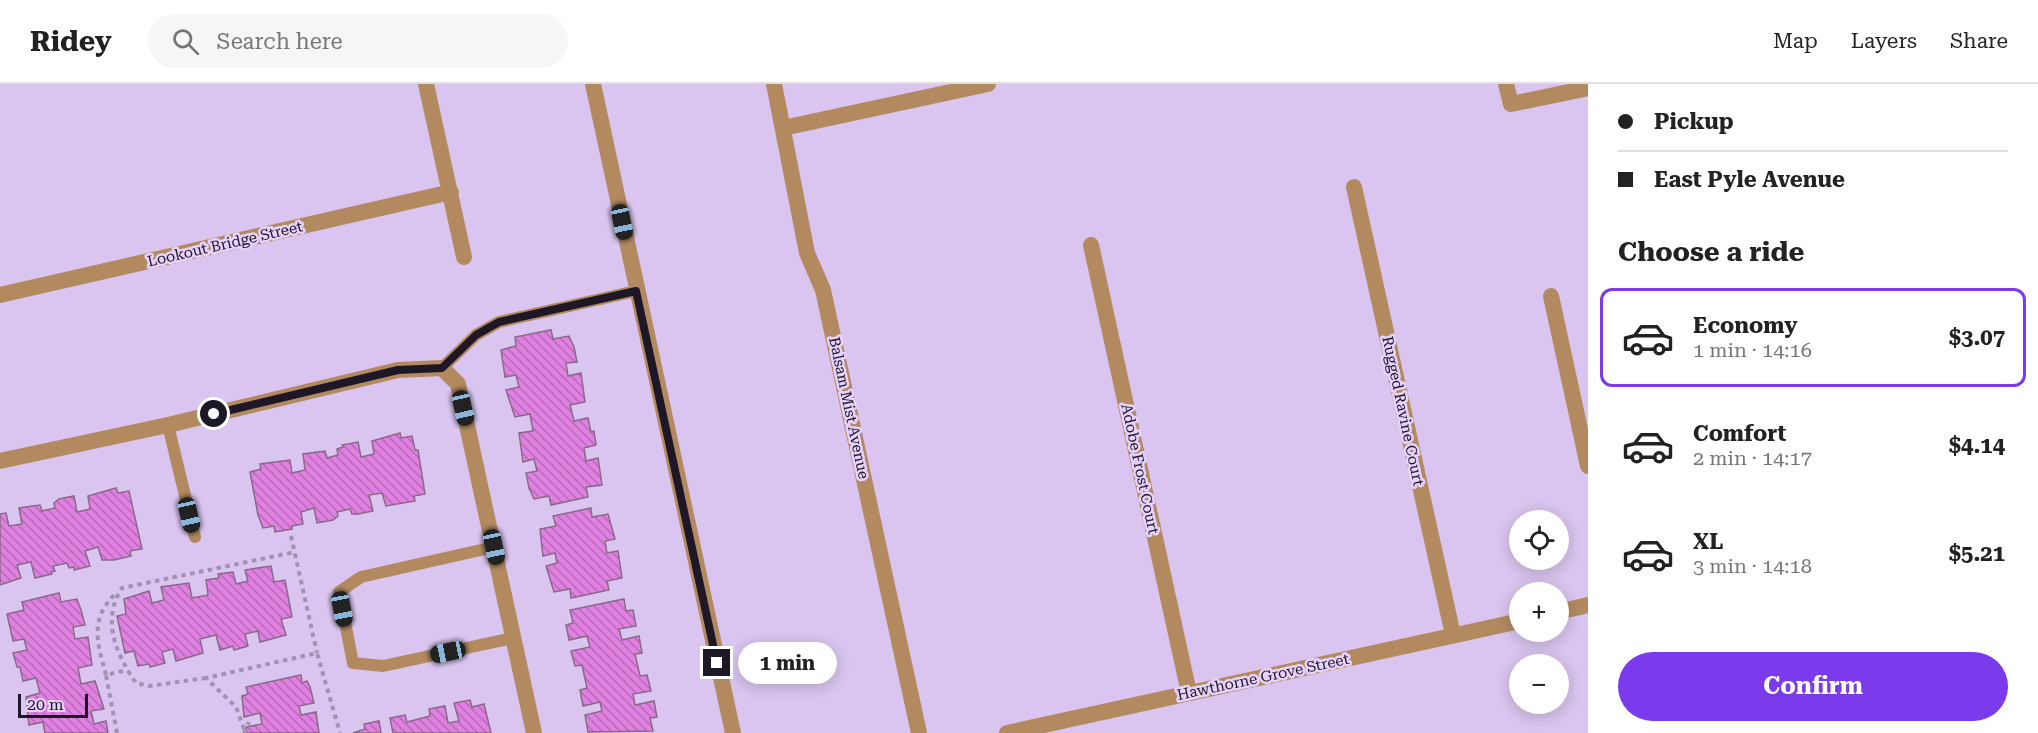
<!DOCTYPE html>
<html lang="en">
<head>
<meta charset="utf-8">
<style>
	:root { --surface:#fff; --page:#f6f6f6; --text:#222; --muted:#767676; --line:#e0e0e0; --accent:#7c3aed }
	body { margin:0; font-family:"Roboto Serif",serif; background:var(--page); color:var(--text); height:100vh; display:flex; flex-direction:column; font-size:22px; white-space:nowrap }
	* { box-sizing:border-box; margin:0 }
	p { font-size:20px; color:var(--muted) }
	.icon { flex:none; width:33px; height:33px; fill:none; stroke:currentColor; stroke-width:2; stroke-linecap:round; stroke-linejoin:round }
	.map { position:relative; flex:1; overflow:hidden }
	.side { display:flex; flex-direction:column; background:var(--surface); width:450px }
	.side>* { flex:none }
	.guide { display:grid; align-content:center; height:132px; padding:0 30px; background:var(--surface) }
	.buttons { position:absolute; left:1509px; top:426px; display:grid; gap:12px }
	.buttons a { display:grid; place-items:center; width:60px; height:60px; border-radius:50%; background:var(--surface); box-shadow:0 3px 15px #0003; font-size:30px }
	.scale { position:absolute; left:18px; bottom:15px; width:70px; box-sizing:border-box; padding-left:6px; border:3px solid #1e1725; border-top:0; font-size:16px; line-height:21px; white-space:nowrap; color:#1e1725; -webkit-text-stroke:4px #e6d2fc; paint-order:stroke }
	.end { position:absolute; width:27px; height:27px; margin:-14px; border:8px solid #1e1725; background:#fff; box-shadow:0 0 0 3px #fff }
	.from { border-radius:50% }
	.bubble { position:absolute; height:42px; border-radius:21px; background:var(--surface); box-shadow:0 3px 15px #0003; font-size:20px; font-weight:700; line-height:42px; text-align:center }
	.car { position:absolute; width:18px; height:36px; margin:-18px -9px; border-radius:8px; box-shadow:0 0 4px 2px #0007; background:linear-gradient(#222 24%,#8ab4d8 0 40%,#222 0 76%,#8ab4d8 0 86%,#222 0) }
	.guide b { display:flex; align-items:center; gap:21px; height:57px; font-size:22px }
	.guide b+b { border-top:2px solid var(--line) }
	.guide i { width:15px; height:15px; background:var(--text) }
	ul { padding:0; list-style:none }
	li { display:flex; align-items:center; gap:18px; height:99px; margin:0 12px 9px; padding:0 18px; border:3px solid transparent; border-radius:12px }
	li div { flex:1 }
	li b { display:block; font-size:22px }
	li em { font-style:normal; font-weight:700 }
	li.on { border-color:var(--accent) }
	li>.icon { width:54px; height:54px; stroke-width:1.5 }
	h2 { padding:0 30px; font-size:27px; line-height:72px }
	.cta { display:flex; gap:12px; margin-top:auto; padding:12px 30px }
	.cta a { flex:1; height:69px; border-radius:36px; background:var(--accent); color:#fff; font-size:24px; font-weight:700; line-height:69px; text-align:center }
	header { display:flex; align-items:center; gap:36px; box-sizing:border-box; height:84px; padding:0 30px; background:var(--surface); border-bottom:2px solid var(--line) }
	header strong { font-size:28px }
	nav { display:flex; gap:33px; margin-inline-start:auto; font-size:21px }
	.search { width:420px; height:54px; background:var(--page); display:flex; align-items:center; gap:15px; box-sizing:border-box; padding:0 21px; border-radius:33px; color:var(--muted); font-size:22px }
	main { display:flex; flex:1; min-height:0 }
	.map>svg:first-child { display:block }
	.building { fill:url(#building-back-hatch); stroke:#896988; stroke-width:1.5 }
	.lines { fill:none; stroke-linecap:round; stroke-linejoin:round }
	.path { stroke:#a191b2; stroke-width:4; stroke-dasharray:4.5 4.5; stroke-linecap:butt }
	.service { stroke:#b38a60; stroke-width:12 }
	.minor { stroke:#b38a60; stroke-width:16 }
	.tertiary { stroke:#b38a60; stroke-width:16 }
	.route { stroke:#1e1725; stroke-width:8 }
	.labels { text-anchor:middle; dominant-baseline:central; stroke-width:5; stroke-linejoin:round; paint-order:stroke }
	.street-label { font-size:15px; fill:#1e1725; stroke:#e6d2fc }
</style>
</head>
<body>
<header>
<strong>Ridey</strong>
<div class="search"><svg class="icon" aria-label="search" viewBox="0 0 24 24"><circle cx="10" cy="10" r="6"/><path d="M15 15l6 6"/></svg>Search here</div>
<nav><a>Map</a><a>Layers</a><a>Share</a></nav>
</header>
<main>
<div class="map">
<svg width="1588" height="649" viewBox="0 0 1588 649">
	<defs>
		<pattern id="building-back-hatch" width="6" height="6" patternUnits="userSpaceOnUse" patternTransform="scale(1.5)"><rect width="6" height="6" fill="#e081e1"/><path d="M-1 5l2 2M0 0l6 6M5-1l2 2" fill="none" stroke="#b569b6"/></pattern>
	</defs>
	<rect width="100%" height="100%" fill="#d9c5ef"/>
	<path class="building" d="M551 246 553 255 569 252 574 263 577 278 566 279 568 292 581 289 585 318 570 321 574 337 588 334 591 348 594 347 596 361 584 364 586 377 598 374 602 401 586 403 588 413 551 421 549 412 534 415 529 404 526 389 537 387 534 375 523 378 519 349 533 347 530 330 515 333 506 306 519 303 516 291 505 293 501 266 516 262 515 253Z
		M400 349 401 354 412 352 415 366H418L425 410 414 412 415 417 386 422 382 409 369 411 373 427 358 430H352L350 425 337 428 338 432 333 436 317 439 314 424 301 428 303 440 292 442V445L275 448 274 442 263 444 258 431 250 388 261 385 260 380 290 376 292 389 305 386 303 370 325 367 327 374 338 371 337 365 343 363 342 361 358 358 361 373 374 370 372 357Z
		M116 404 118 409 129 407 142 465 130 467 131 472 114 476H102L98 463 85 467 90 482 74 486V483L69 484 67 479 53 482 55 487 51 488 52 490 35 494 31 478 17 481 21 494 0 501V430L6 429 9 442 22 440 19 424 40 421 42 427 55 424 54 419 59 415 74 412 77 428 90 425 88 412Z
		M591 424 592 433 608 430 615 455 605 457 607 469 618 467 622 494 607 497 609 506 571 514 570 505 554 508 546 482 557 479 555 469 543 472 540 445 556 442 553 432Z
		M271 482 274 498 285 496 292 533 281 535 286 551 260 558 258 547 245 550 248 562 234 566 233 562 220 566 216 551 200 555 203 569 176 577 173 565 162 568 165 579 150 583 149 580 138 582 134 567 125 569 117 532 126 530 124 515 149 507 152 519 164 516 161 503 189 499 192 514 208 511 206 496 219 494 218 490 233 488 236 500 248 497 245 486Z
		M59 509 61 518 77 515 81 526 85 541 73 543 75 555 88 553 92 581 78 584 81 600 95 597 104 625 91 627 94 640 106 637 108 649H45L43 638 29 641 26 613 40 609 36 594 23 597 20 583H17L13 569 27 566 24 555 13 557 7 530 24 526 22 518Z
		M624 515 626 527 633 526 636 542 619 545 622 556 639 552 642 569 635 570 640 592 647 591 651 607 633 610 635 621 654 617 657 633 650 634 653 647 588 648 585 631 602 627 600 618 583 622 580 606 587 604 582 581 575 582 571 567 590 563 587 552 569 556 566 541 573 539 570 526Z
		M301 591 302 599 307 597 310 603 314 619 299 622 301 631 316 628 319 649H247L246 643 262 640 260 629 244 633 242 612 248 610 246 603Z
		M470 616 472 623 484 620 491 649H393L390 634 405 631 407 638 430 632 429 625 445 622 448 639 459 637 454 619Z
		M379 637 381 649H353L365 645 364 640Z"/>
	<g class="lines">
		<path class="path" d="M291 452 317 569
			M106 591C97 557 89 536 116 509
			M206 594 149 602 136 599C116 570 101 536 122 504L295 468
			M244 645 236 623 206 594 317 569 340 649
			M117 649 106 591 127 586
			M244 649 249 638"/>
		<path class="service" d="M442 284 476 251 499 238 636 207
			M168 341 195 453
			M494 463 361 493 339 508 353 579 383 582 513 554"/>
		<path class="minor" d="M426 0 464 173
			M774 0 807 169 823 206 919 649
			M1506 0 1511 20 1588 4
			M783 44 988 0
			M1354 103 1453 551
			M1091 161 1189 609
			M0 211 451 108
			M1551 212 1588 382
			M0 377 168 341 398 286 442 284 458 300 534 649
			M1558 528 1588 521
			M1007 649 1520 537"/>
		<path class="tertiary" d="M593 0 733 649"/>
	</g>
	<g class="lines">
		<path class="route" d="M214 330 398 286 442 284 476 251 499 238 636 207 717 579"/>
	</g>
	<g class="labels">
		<g class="street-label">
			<text transform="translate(225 160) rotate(-13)">Lookout Bridge Street</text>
			<text transform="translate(849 324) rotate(78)">Balsam Mist Avenue</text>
			<text transform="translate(1403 327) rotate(78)">Rugged Ravine Court</text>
			<text transform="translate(1140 385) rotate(78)">Adobe Frost Court</text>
			<text transform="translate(1263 593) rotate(-12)">Hawthorne Grove Street</text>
		</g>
	</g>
</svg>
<div class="buttons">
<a><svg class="icon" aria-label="locate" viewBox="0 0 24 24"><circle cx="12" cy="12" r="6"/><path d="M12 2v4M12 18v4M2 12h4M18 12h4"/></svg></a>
<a>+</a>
<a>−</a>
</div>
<div class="scale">20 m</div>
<i class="end from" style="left:214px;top:330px"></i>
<i class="end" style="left:717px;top:579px"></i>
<div class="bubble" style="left:738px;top:558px;width:99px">1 min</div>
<i class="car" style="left:622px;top:138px;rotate:168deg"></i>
<i class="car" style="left:463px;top:324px;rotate:167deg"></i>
<i class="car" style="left:189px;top:431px;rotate:167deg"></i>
<i class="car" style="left:494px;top:463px;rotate:168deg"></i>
<i class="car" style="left:342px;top:525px;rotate:169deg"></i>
<i class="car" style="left:448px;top:568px;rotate:258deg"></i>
</div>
<section class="side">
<div class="guide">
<b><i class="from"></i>Pickup</b>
<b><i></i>East Pyle Avenue</b>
</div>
<h2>Choose a ride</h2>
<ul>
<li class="on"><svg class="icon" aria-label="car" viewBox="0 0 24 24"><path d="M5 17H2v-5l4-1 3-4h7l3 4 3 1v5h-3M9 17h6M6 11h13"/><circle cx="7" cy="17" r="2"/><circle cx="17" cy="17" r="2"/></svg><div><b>Economy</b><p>1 min · 14:16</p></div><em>$3.07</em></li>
<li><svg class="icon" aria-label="car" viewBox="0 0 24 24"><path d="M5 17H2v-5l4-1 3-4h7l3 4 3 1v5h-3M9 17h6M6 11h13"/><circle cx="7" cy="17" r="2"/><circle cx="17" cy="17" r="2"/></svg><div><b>Comfort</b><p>2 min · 14:17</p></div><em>$4.14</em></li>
<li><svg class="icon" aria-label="car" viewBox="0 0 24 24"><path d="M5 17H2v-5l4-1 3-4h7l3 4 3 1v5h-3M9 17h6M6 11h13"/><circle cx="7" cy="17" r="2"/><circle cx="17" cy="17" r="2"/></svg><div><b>XL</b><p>3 min · 14:18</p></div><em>$5.21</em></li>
</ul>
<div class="cta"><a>Confirm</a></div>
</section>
</main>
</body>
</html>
